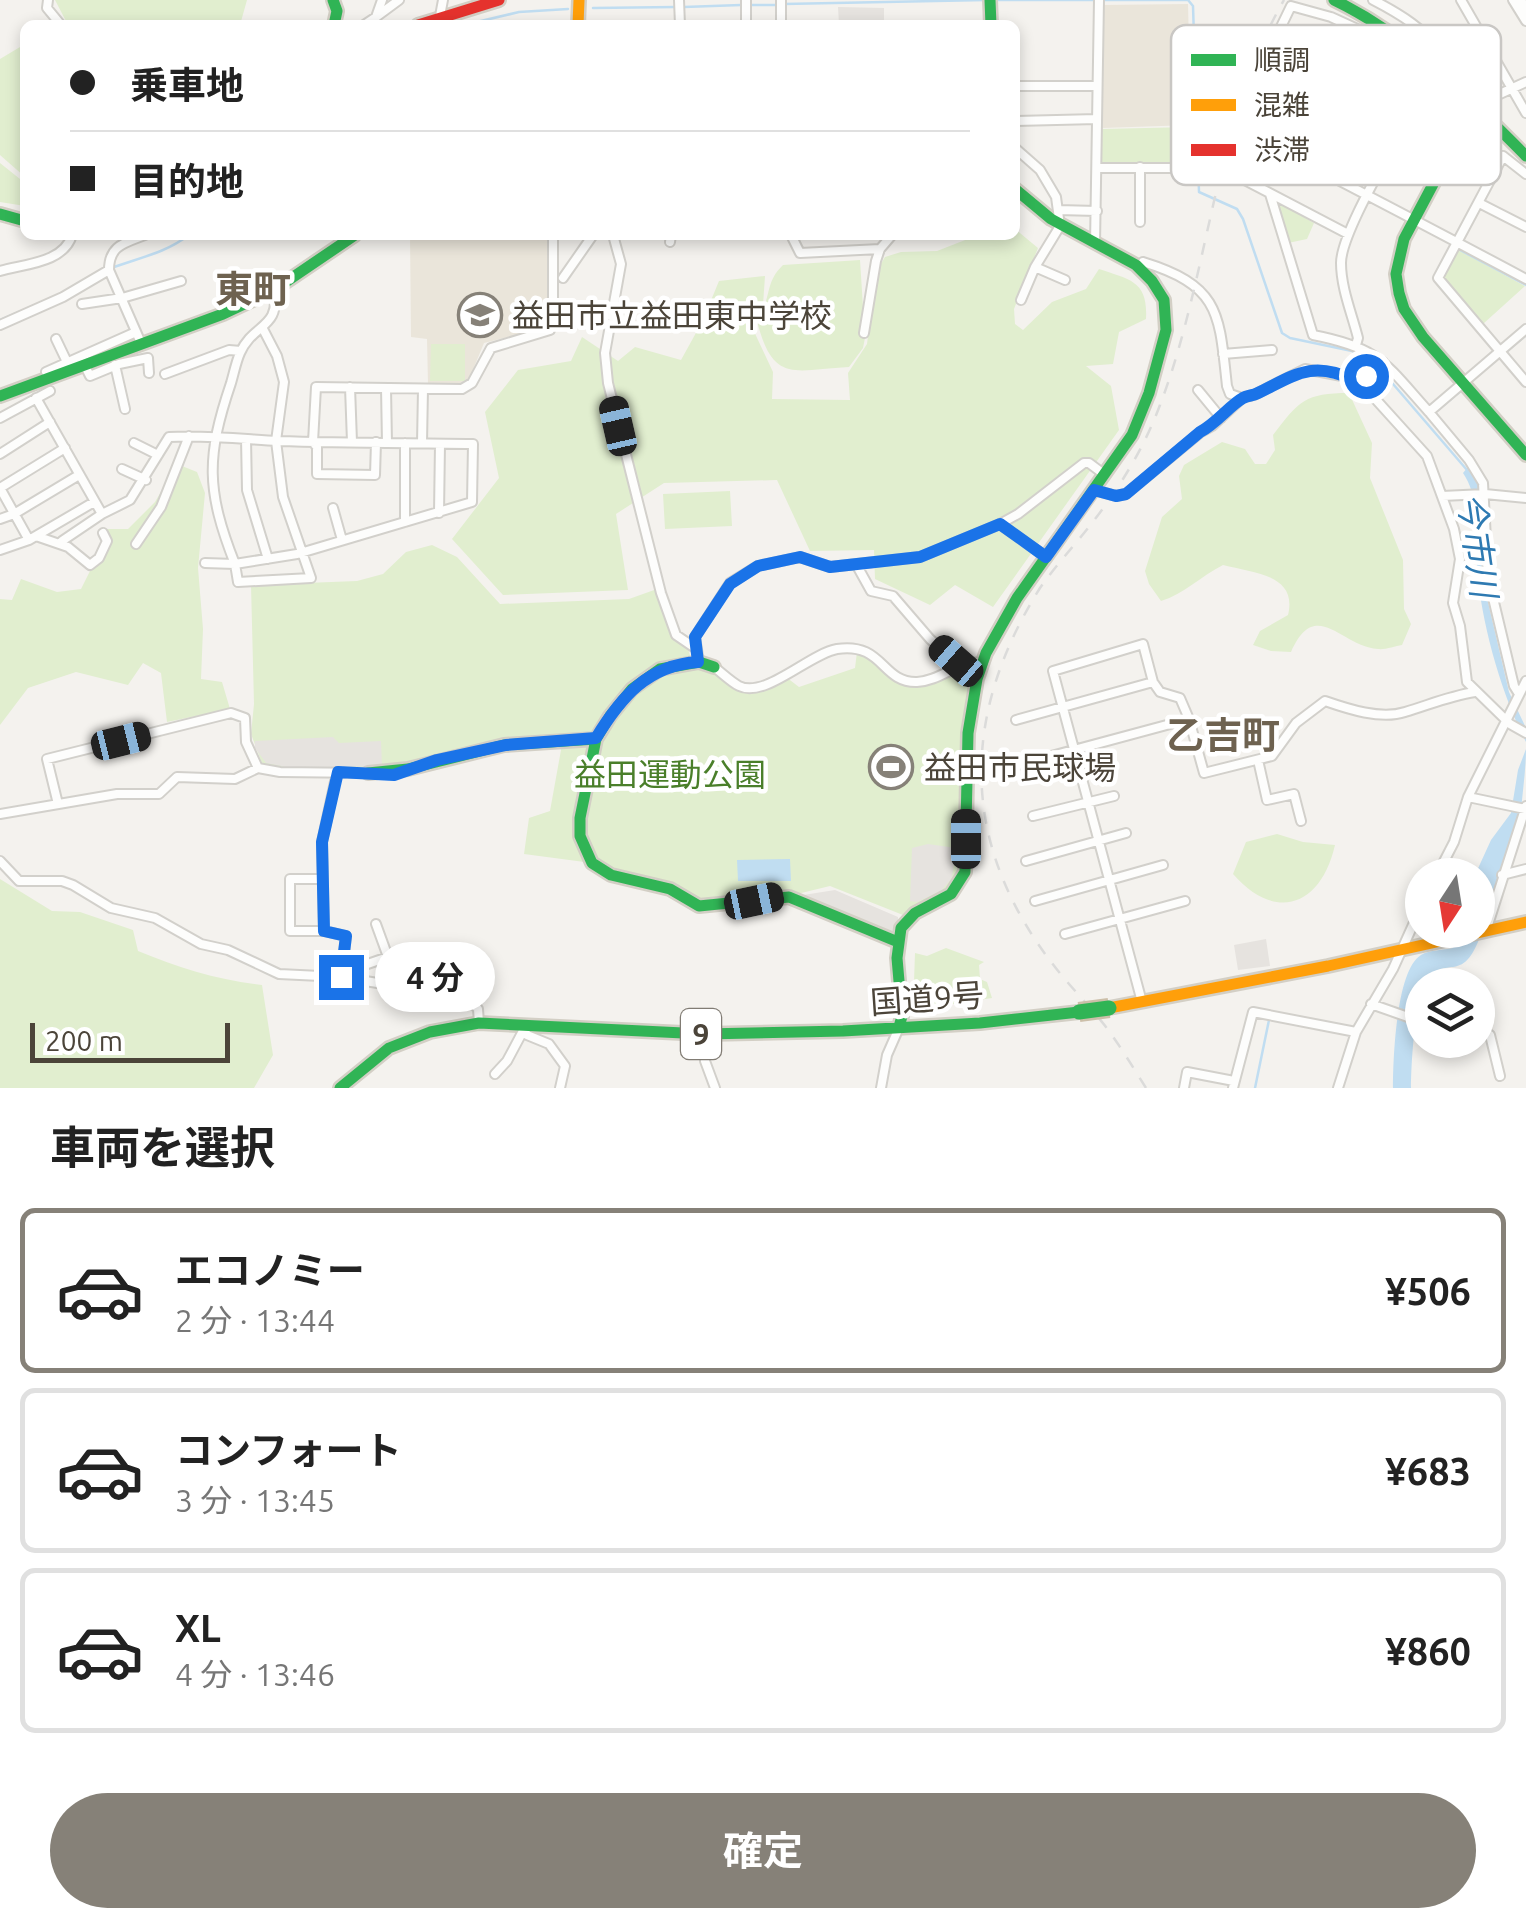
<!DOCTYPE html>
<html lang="ja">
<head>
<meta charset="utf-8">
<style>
	:root { --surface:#fff; --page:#f6f6f6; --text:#222; --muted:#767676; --line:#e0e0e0; --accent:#868178 }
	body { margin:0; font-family:Ubuntu,"Noto Sans JP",sans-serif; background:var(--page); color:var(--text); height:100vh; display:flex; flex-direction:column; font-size:38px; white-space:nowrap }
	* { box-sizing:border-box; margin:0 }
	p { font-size:32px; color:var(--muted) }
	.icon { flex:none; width:55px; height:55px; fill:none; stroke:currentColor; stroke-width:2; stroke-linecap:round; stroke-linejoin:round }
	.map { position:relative; height:1088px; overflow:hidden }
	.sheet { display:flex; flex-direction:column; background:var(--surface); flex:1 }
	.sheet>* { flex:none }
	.guide { position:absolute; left:20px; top:20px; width:1000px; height:220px; border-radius:15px; box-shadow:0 5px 15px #0003; display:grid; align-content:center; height:220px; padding:0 50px; background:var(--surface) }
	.needle { width:65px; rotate:192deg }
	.fabs { position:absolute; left:1405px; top:858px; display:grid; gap:20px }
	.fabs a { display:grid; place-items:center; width:90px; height:90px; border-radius:50%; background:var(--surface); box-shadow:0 5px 15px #0003; font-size:50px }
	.scale { position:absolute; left:30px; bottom:25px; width:200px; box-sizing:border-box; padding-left:10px; border:5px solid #4b4439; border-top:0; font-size:28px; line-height:35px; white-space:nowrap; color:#4b4439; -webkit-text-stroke:8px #fff; paint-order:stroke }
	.end { position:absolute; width:45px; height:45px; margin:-22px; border:12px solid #1a73e8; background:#fff; box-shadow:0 0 0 5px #fff }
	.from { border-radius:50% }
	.bubble { position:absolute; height:70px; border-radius:35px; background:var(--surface); box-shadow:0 5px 15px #0003; font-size:32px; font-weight:700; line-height:70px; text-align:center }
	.car { position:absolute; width:30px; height:60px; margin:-30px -15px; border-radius:12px; box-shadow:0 0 8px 2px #0007; background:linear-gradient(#222 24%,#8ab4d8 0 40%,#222 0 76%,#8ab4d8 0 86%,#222 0) }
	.guide b { display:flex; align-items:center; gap:35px; height:95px; font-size:38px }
	.guide b+b { border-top:2px solid var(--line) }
	.guide i { width:25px; height:25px; background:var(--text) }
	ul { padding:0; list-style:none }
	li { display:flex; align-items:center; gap:30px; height:165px; margin:0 20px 15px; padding:0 30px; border:5px solid var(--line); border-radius:15px }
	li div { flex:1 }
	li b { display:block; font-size:38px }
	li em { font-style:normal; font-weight:700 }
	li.active { border-color:var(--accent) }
	li>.icon { width:90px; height:90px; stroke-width:1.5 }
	h2 { padding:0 50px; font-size:45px; line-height:120px }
	.cta { display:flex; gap:20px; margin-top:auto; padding:20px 50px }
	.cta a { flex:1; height:115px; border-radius:60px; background:var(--accent); color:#fff; font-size:40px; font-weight:700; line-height:115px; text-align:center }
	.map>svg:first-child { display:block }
	.education { fill:#eae5da }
	.green { fill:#e1eecf }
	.parking { fill:#e6e3df }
	.water { fill:#c0ddf1 }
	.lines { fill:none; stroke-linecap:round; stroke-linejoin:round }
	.stream { stroke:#c0ddf1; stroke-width:2.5 }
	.street-casing { stroke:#d2d0cb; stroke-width:12 }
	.fast-casing { stroke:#d3cfc5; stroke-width:16 }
	.slow-casing { stroke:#d3cfc5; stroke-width:16 }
	.jam-casing { stroke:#d3cfc5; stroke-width:16 }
	.street { stroke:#fdfdfc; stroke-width:8 }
	.fast { stroke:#30b455; stroke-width:11 }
	.slow { stroke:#ff9f0a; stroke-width:11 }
	.jam { stroke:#e5322d; stroke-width:11 }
	.rail { stroke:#dbdbda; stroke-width:2.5; stroke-dasharray:12 12; stroke-linecap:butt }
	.fast-bridge-casing { stroke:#ccbfa9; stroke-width:20; stroke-linecap:butt }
	.fast-bridge { stroke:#30b455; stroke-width:15 }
	.route { stroke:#1a73e8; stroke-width:12 }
	.labels { text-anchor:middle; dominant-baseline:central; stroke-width:9; stroke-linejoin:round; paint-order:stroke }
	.shield { fill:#fff; stroke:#817c74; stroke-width:2.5 }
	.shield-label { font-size:30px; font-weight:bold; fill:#4b4439 }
	.poi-label { font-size:32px; fill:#4b4439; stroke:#fff; text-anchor:start }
	.park-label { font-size:32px; fill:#4a7f2a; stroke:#fff }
	.street-label { font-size:32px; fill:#4b4439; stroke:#fff }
	.water-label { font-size:35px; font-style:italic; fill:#2e7ab2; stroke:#fff }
	.quarter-label { font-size:38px; font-weight:bold; fill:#6e6250; stroke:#fff }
	.key { fill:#fff; stroke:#c9c7c4; stroke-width:2.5 }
	.key-label { font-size:28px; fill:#4b4439 }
</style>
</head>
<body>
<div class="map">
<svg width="1526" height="1088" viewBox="0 0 1526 1088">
	<rect width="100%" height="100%" fill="#f4f2ee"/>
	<path class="education" d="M1188 4 1191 125 1102 128 1099 66 1102 5Z
		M410 235H549V327L484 343 467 384H428L427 339 411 337Z"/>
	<path class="green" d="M55 0H247L240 25H68Z
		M25 44V177L0 155V59Z
		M1191 127V164L1101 166V129Z
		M0 163 25 183V206L0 202Z
		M1274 200 1314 223 1307 239 1288 243Z
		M1015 229 1038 248 1014 309 1015 324 1023 330 1052 302 1086 289 1099 269C1131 280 1148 281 1146 319L1119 332 1113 364 1086 366 1111 386 1119 430 993 607 955 585 930 605 875 579 874 550 810 551 777 480 664 483 616 514 628 590 503 595 452 539 499 478 485 412 518 370 571 361 582 337 618 361 635 347 681 360 702 322 719 281 765 276 763 305 750 323 773 372 772 399 850 400 848 373 867 344 876 272 885 257 901 252 937 251 978 235H1015Z
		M1459 250 1525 286 1483 324 1443 277Z
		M860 260 865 338 863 348 849 367C793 370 773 384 757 321 772 299 764 283 783 265Z
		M431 344H465V381H430Z
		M1349 393 1372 443 1370 478 1403 560 1404 609 1411 624 1402 645C1395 646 1385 650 1378 649 1341 647 1316 596 1291 652L1271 651 1253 645 1260 631 1288 615C1298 574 1253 573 1223 565 1201 576 1184 594 1161 601L1149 584 1145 571 1162 517 1182 499 1179 476 1184 465 1222 442 1245 449 1255 464H1266L1275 450 1273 435C1299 401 1305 393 1349 393Z
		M177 464 197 472 205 493 198 568 203 629 201 679 222 682 230 709 167 722 161 673 143 663 128 685 76 672 28 688 0 725V599L12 600 21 579 57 592 81 589 101 549 107 529H128L155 502Z
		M730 491 732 526 665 529 663 494Z
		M432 545 457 557 500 604 629 599 657 589 673 636 687 645 693 666C713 670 740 690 755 691 766 692 777 682 786 677L799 687 855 668 857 652C884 661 877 669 895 680 918 694 945 678 965 668L971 670 974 674 959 879 942 896 903 915 830 886 793 895 706 901 592 863 524 854 529 818 550 811 561 750 559 737 395 770 280 769 263 766 251 734 254 704 251 585 357 581 383 574 406 552Z
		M1277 834 1303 842 1335 845C1321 906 1276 923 1233 874L1246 842Z
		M0 879 52 911 80 912 133 930 138 951C179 968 218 980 262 985L273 1055 254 1088H0Z
		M946 948 984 962 979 965 980 979 987 982 992 998 913 1010 915 953 927 956Z"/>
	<path class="parking" d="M838 7 884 8V25L839 24Z
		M333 737 339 743 381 741 382 766 292 768 266 763 255 748V741Z
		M928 844 956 848 952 878 941 891 917 902 910 901 912 848Z
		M835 890 898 917V934L892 936 797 896Z
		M1266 939 1270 966 1238 970 1234 945Z"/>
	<path class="water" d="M1468 467 1480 487 1484 585 1509 692 1526 728V742C1502 695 1484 632 1478 579 1474 545 1483 502 1463 473Z
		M1526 749C1526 772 1522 793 1521 814L1478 942C1462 979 1451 959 1430 975 1415 987 1411 1066 1411 1088H1393C1393 1060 1396 970 1421 955 1429 950 1444 950 1453 948L1461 930H1478V875H1475L1491 840 1511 813 1518 770Z
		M790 859 791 881H738L737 860Z"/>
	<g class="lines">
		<path class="stream" d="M994 0H1096
			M1104 0H1188L1193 6 1199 192 1237 209 1243 219 1282 333 1290 338 1352 351 1375 365
			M784 4 986 0
			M749 5H776
			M684 7 741 5
			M593 8 676 7
			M464 25 519 12 568 9
			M1460 250 1526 285
			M114 267C142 257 165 253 189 235
			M65 291 93 276
			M0 320 40 303
			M1381 370 1467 470
			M1470 382 1526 335
			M1432 415 1464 388
			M1255 1088 1269 1020"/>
		<defs>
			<path id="street" d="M48 0 47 8 61 25
				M679 0 680 25
				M746 0V25
				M1373 0C1406 17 1419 27 1445 53L1478 30
				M1461 0 1526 113
				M1513 0 1526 21
				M1521 0 1526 9
				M440 16 443 0
				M376 17 399 0
				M364 25 376 17 382 0
				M781 25V0
				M1273 41 1410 114
				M1257 85 1389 154
				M1015 86H1097
				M1477 108 1491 98 1526 82
				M1015 121 1097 119
				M1245 131 1233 174 1348 234
				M1015 148 1040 170 1056 197 1060 226 1035 267 1021 300
				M1140 167V222
				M1097 168H1192
				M1526 174 1503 156 1438 278 1526 382
				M1270 194 1313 335C1380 348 1385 363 1429 412L1526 329
				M1479 203 1526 227
				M1058 210 1097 211
				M553 235V308
				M613 235 621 264 605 353 608 383 661 593 676 635 695 648
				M791 235 800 253 880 249
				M670 242 671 235
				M1095 244 1099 0
				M1035 267 1065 280
				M1142 267 1143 262C1221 286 1219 314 1227 386L1230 394 1242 398
				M0 271C24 264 64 263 72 235
				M563 278 593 235
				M82 304 122 298 181 281
				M0 325 63 297 109 270
				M864 333 876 261 880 249 892 235
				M56 339 67 362
				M141 343 109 270C109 245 125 243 145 235
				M1356 345 1358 338C1352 314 1341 288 1341 263 1341 235 1387 158 1402 129 1410 114 1424 97 1426 81L1366 33 1331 17 1291 6 1263 64 1245 131C1339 181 1433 229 1526 279
				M1223 354 1272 350
				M84 364 90 376 119 364 148 358 149 373
				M115 365 125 409
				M46 372 136 332
				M165 374 229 350 241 351
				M1353 380 1371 373 1383 362
				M350 387 352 442
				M386 388 387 443
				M1198 390 1221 418
				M36 398 102 514 130 500 169 437C206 435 242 439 278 441 343 443 408 443 473 444L472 502 297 554 235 564C206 490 206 457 231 383 234 373 236 362 240 353 253 323 281 329 274 290
				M1429 412 1469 460 1483 483 1488 577 1514 686 1519 694
				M0 418 50 391
				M246 439 247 490 268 559
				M376 442 375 475 317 474V447L313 442 316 387 462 389 472 383 491 348 550 330 553 308 613 316
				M134 443 158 455
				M422 443 423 389
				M0 454 50 422
				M122 469 146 480
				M1094 490 1116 496 1126 494 1201 432 1212 426 1242 398 1254 395 1305 369 1347 377 1370 393 1427 456 1454 529 1460 559 1453 603 1460 626 1467 682 1510 724 1526 733
				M1442 496 1485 494 1526 498
				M333 508 342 540
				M439 513 440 444
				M0 519 14 514 79 475
				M405 522V443
				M1000 524 1018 514 1084 463H1089L1105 475
				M36 536 68 547 90 565 99 558 107 541 103 533
				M29 540 0 488 65 448
				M62 541 102 514
				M136 544 161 507 189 436
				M0 550 29 540 94 502
				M205 563 235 564 238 582 311 578 283 497 276 441 284 382 277 356 262 327
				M856 564 871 591 893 596 930 639 961 667
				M699 662 695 637 730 583 758 566 800 557 830 567 920 557 1000 524 1046 557
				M714 667C722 673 731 682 739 686 765 699 809 654 837 649 884 642 881 683 917 682 941 681 960 659 982 663
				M1016 720 1153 682
				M1258 760 1267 800 1294 794 1301 821
				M1007 768 1189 719 1204 773 1272 756 1296 723 1325 701C1348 709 1381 720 1405 712 1429 705 1449 696 1475 692
				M337 772 322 842 324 931 346 936 341 977
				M1468 797 1525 809
				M58 804 47 759 231 713 245 718 246 742 258 768
				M0 814 117 794H159L177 777 235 779 258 768 280 772 368 773
				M1033 816 1114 796
				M0 861 19 881H62L73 885 111 908 155 918 201 944 228 950 279 974 341 977 432 992 474 1005 478 1009 479 1023
				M1026 861 1126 833
				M1437 875 1454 842 1468 797 1526 681
				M1502 875 1526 869
				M323 879H290V931H324
				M1035 901 1163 865
				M1486 931 1526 806
				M1065 934 1185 901
				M341 977 356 968 388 957 376 924
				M1142 1002 1053 671 1143 644 1153 682 1160 692 1180 698 1189 719
				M1371 1004 1422 1022
				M522 1025 527 1035 549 1044 565 1066 560 1088
				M1478 1027 1490 1035 1500 1076
				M704 1034 705 1061 715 1088
				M495 1074 507 1061 523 1031
				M881 1088 887 1055 898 1030
				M1184 1088 1187 1072 1234 1081
				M1233 1088 1253 1012 1356 1032
				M1338 1088 1356 1032 1393 969 1422 905"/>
			<path id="fast" d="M333 0 337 11 334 25
				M990 0 991 25
				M1334 0C1411 37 1466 96 1526 156
				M1477 108 1465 124 1404 239 1396 274 1399 293 1404 309 1423 337 1526 455
				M0 214 25 221
				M0 396 223 314 274 290 355 235
				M714 667 699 662 660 669 632 689 610 716 596 739 580 818V836L592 863 611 875 670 889 699 906 789 897 898 942
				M368 773 408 769 504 745 596 739
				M899 1027 902 1016 897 958 901 928 915 913 951 894 965 872 968 733 977 679 986 653 1017 598 1132 435 1149 393 1166 330 1164 300 1152 281 1136 265 1051 219 1015 189
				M340 1088 389 1048 430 1032 479 1023 704 1034 843 1031 980 1023 1079 1012"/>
			<path id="slow" d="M578 25 579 0
				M1109 1008 1328 966 1526 922"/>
			<path id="jam" d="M418 25 499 0"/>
		</defs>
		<use href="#street" class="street-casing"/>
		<use href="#fast" class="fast-casing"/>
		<use href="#slow" class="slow-casing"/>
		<use href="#jam" class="jam-casing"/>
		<use href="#street" class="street"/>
		<use href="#fast" class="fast"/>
		<use href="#slow" class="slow"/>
		<use href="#jam" class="jam"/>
		<path class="rail" d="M1146 1088C1134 1069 1122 1049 1109 1031 1092 1008 1072 989 1055 967 960 846 959 717 1040 588 1056 565 1075 545 1092 523 1120 487 1144 448 1160 405 1209 277 1215 119 1284 0"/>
		<defs>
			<path id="fast-bridge" d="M1079 1012 1109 1008"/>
		</defs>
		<use href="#fast-bridge" class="fast-bridge-casing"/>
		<use href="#fast-bridge" class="fast-bridge"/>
	</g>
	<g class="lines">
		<path class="route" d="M341 977 346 936 324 931 322 842 338 772 394 775 437 760 506 745 596 738C621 697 648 665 698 662L695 637 730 584 758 566 800 557 830 567 920 557 1000 524 1046 557 1094 490 1116 496 1126 494 1200 432C1217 423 1230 405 1243 398 1248 395 1253 396 1258 393 1295 375 1312 360 1354 380L1366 376"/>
	</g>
	<defs>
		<symbol id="school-ring" viewBox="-11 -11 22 22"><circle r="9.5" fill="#fff" stroke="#868178" stroke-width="1.5"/><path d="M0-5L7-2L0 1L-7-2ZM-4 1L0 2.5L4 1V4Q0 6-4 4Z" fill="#868178"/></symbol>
		<symbol id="stadium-ring" viewBox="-11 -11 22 22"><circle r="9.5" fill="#fff" stroke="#868178" stroke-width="1.5"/><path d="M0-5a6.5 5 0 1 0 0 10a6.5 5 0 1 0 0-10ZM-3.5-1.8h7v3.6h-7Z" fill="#868178"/></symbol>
	</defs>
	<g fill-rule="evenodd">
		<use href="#school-ring" x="455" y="290" width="50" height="50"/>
		<use href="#stadium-ring" x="866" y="742" width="50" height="50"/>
	</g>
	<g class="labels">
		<rect class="shield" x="681" y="1009" width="40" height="50" rx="8"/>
		<g class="shield-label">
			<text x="701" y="1034">9</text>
		</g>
		<g class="poi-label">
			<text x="512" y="315">益田市立益田東中学校</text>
			<text x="924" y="767">益田市民球場</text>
		</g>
		<g class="park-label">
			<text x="670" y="774">益田運動公園</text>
		</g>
		<g class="street-label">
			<text transform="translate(927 998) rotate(-4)">国道9号</text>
		</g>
		<g class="water-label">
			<text transform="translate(1478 545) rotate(82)">今市川</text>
		</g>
		<g class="quarter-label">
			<text x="253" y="289">東町</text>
			<text x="1223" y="735">乙吉町</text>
		</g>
	</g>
	<rect x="1171" y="25" width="330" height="160" rx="15" class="key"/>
	<rect x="1191" y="54" width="45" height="12" fill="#30b455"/>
	<rect x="1191" y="99" width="45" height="12" fill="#ff9f0a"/>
	<rect x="1191" y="144" width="45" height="12" fill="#e5322d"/>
	<g class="key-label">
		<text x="1254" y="70">順調</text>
		<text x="1254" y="115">混雑</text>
		<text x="1254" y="160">渋滞</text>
	</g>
</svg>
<div class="fabs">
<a><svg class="needle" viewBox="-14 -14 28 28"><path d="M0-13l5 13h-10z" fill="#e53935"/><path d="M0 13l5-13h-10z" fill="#767676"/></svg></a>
<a><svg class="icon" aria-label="layers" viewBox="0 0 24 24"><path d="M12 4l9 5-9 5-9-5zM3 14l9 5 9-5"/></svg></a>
</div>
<div class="scale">200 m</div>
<i class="end from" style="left:1366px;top:376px"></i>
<i class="end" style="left:341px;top:977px"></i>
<div class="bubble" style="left:375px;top:942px;width:120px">4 分</div>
<i class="car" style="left:618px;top:426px;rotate:347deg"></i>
<i class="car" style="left:956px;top:661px;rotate:311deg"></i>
<i class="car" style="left:121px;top:741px;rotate:76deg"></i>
<i class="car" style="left:966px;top:839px;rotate:0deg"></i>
<i class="car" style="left:754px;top:901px;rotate:78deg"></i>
<div class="guide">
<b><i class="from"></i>乗車地</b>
<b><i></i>目的地</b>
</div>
</div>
<section class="sheet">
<h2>車両を選択</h2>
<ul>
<li class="active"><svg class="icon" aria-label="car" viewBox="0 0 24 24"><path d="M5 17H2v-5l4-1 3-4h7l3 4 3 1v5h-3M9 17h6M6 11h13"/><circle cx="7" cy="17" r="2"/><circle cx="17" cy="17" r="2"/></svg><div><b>エコノミー</b><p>2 分 · 13:44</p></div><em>¥506</em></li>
<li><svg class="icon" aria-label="car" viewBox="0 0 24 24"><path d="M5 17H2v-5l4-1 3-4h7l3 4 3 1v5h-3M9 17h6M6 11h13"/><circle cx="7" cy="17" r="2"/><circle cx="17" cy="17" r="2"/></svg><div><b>コンフォート</b><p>3 分 · 13:45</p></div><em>¥683</em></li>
<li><svg class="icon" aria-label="car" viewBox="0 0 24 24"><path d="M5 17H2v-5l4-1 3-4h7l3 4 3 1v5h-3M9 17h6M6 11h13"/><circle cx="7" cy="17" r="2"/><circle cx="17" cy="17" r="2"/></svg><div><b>XL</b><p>4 分 · 13:46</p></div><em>¥860</em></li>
</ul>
<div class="cta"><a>確定</a></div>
</section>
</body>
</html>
